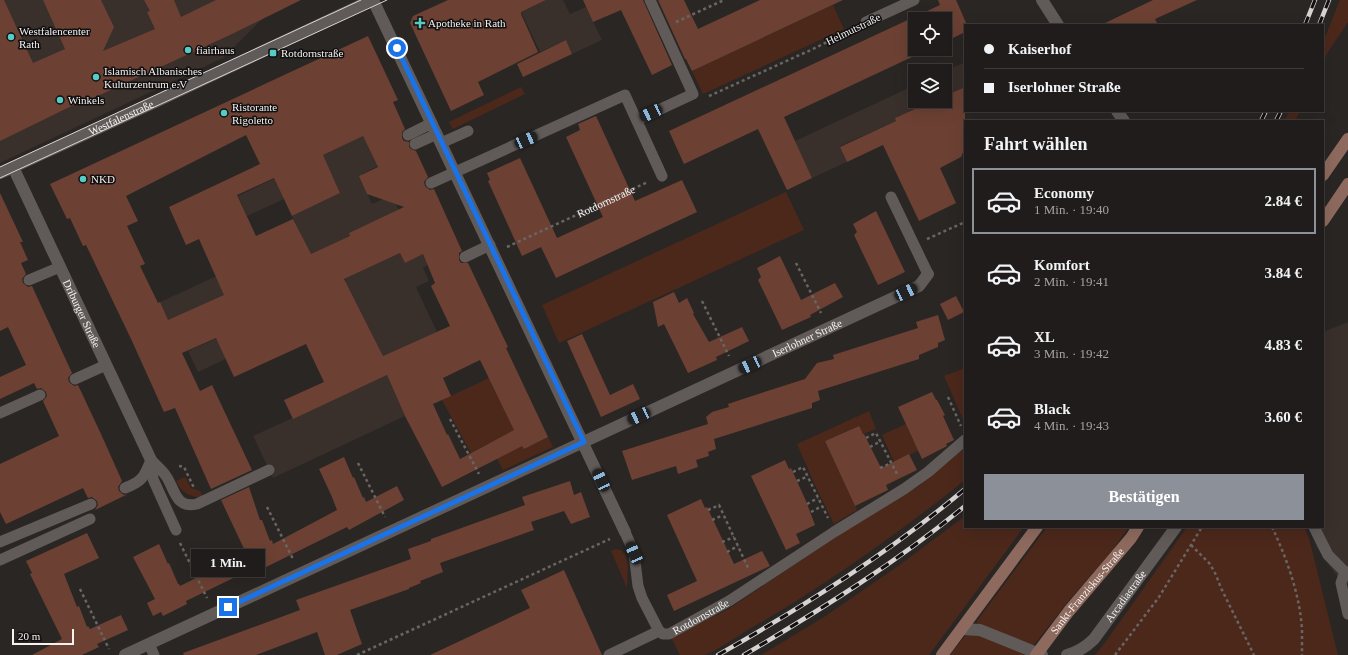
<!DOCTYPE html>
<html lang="de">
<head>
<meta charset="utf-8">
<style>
	:root { --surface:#201c1b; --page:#282524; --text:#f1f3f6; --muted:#a2a1a3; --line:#3d3a3a; --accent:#8c9099 }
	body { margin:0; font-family:"Times New Roman",serif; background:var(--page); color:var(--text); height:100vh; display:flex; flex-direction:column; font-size:15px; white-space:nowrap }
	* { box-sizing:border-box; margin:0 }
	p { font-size:13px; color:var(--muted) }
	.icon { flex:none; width:22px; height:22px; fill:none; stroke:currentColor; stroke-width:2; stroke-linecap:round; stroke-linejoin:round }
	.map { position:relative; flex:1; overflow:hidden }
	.panel { position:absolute; left:964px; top:120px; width:360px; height:408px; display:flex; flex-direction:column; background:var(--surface); border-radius:0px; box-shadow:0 4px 16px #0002,0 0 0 1px var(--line) }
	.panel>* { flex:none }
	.banner { position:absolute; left:964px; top:24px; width:360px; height:88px; border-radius:0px; box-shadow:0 4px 16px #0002,0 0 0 1px var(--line); display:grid; align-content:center; height:88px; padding:0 20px; background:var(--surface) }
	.tools { position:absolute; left:908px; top:12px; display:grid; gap:8px }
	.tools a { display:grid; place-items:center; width:44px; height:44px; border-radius:0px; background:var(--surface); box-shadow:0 4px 16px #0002,0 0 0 1px var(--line); font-size:20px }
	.scale { position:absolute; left:12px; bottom:10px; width:62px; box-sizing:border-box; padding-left:4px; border:2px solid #f5f2f1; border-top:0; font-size:11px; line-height:14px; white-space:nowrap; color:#f5f2f1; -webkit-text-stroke:3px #110f0f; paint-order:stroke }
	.end { position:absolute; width:18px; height:18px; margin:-9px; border:5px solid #1a73e8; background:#fff; box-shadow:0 0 0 2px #fff }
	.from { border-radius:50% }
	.bubble { position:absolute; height:28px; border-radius:0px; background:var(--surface); box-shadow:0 4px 16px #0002,0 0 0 1px var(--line); font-size:13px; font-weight:600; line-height:28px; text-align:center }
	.car { position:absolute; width:12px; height:24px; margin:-12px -6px; border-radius:5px; box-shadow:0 0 3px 1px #0007; background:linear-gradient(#222 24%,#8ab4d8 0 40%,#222 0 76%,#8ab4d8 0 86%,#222 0) }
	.banner b { display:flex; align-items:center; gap:14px; height:38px; font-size:15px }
	.banner b+b { border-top:1px solid var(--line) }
	.banner i { width:10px; height:10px; background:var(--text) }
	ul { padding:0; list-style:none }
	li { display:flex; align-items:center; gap:12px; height:66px; margin:0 8px 6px; padding:0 12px; border:2px solid transparent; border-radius:0px }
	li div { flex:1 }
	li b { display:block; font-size:15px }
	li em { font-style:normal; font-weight:600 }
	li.current { border-color:var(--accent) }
	li>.icon { width:36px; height:36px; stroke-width:1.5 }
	h2 { padding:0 20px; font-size:18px; line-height:48px }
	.button { display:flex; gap:8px; margin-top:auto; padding:8px 20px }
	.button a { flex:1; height:46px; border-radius:0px; background:var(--accent); color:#fff; font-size:16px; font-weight:600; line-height:46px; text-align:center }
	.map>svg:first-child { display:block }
	.built { fill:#392f2b }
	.green { fill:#4c281b }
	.building { fill:#6c4133; fill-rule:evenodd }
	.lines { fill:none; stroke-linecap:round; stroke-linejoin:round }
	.path { stroke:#696563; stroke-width:2.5; stroke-dasharray:3 3; stroke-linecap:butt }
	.lane { stroke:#605b59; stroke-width:11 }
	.street { stroke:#605b59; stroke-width:12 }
	.secondary { stroke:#8e6a5e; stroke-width:12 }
	.tram { stroke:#d7d3d2; stroke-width:1 }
	.rail-casing { stroke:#d7d3d2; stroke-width:4.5 }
	.rail { stroke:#110f0f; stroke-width:3; stroke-dasharray:9; stroke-linecap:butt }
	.route { stroke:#1a73e8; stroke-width:5 }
	.poi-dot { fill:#55cdc6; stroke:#110f0f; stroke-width:1.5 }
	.labels { text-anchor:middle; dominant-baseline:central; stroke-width:3; stroke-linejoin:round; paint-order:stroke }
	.poi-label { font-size:11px; fill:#f5f2f1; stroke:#110f0f; text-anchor:start }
	.street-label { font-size:11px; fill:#f5f2f1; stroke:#110f0f }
</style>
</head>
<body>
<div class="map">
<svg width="1348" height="655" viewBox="0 0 1348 655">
	<rect width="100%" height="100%" fill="#2a2624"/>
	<path class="built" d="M0 0H254L263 18 223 58 0 163Z
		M546 0H563L570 14 586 7 602 40 572 54 566 40 540 52 521 12Z
		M965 62V87L945 96V71Z
		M915 85V101H933L895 118 896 121 840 146 847 162 812 178 795 141Z
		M355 120 378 166 362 174 361 179 372 204 394 194 399 204 396 205 400 212 374 229 370 223 349 233 350 236 176 338 158 303 302 237 292 216 340 193 333 177 247 216 238 196 343 145Z
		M400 253 405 263 423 254 428 265 423 268 429 281 416 287 437 332 383 356 354 299 198 372 188 351 346 281 345 278Z
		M1348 322V584L1336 575 1317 548 1308 527H1323V332Z
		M387 375 405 416 273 478 253 436Z"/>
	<path class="green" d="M1340 0H1348V22L1328 52 1323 63V42Z
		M833 5 844 29 703 94 692 71Z
		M521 87 525 94 453 129 449 122Z
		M1290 111H1300L1295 121H1284Z
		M786 192 804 230 559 343 542 305Z
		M965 368V424L944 376Z
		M489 378 524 449 548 437 553 447 503 470 489 443 471 453 442 400Z
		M869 411 876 429 863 434 858 426 825 441 857 510 834 524 815 485 797 444Z
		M906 424 913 440 928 434V446L894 462 882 435Z
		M965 448V480C895 536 823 587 746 631 738 636 711 654 704 655 696 655 687 655 680 655L671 637 727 610 849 528 919 486Z
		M185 477 191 488 200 491 204 498C190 497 182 493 176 481Z
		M965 516V527H1024L929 655H761L824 617 901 564Z
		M1047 527H1129L1108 556 1070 599 1033 646 977 627V621Z
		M1187 527H1304L1309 538 1338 655H1095L1107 640Z
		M615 549 621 550C631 559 627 575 627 588L611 551Z
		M976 633 1026 655H950L965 636Z"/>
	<path class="building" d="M0 0H4L33 63 65 49 43 0H101L114 27 103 51 155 29 147 12 150 11 144 0H174L181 17 216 0H301L232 34 89 100 88 98 0 141Z
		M448 0H546L521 12V14L538 52 478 82 484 95 451 111 410 23 413 16Z
		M583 0H643L672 65 652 75 621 10 593 22Z
		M658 0H684L698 29 760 0H843L692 71 686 59H685Z
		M938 0H956L967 25H965V32L945 42V19H915V49H929L784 117 812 178 787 190 758 129 684 164 669 131 940 5Z
		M1153 0H1197L1155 19 1158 25H1101Z
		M368 36 398 100 393 102 405 129 402 132V138L404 141 409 142V147L411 149 416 151 428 177 424 182 425 186 430 190 434 189 462 251 459 253V260L461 263H468L508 347 506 348 548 437 524 449 522 446 442 487 405 416 387 375 293 419 284 400 324 382 306 344 234 377 216 338 182 353 200 391 212 385 252 470 211 489 175 408 164 412 132 341 86 245 83 246 70 218 67 219 50 184ZM246 135 260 164 169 207 186 245 199 239 224 295 168 320 160 302 158 303 140 266 145 264 127 226 138 221 126 196ZM363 136 378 167 359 176 367 194 404 207 349 233 350 236 311 254 293 219 256 236 237 195 274 178 292 216 340 193 323 155ZM400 253 405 263 423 254 435 283 431 286 450 326 383 356 344 279ZM480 360 514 430 460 459 448 434 447 435 433 404 451 396 443 378Z
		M566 40 572 54 523 77 517 64Z
		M965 87V148L961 157 940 168 956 203 919 221 883 145 847 162 840 147 896 121 895 118 933 101H945V96Z
		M596 116 635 201 682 180 697 212 556 278 541 247 522 256 488 181 490 180 487 173 520 158 557 238 603 217 566 137 580 130 578 124Z
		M0 193 23 242H20L28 260 21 263 26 274 22 279 23 283 28 287 32 286 72 373 68 378 69 382 74 386 78 385 101 434 122 481 118 487 119 491 124 495 128 494 95 510 98 505 97 501 92 497 88 498 83 488 6 524 0 512V464L59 436 43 401 47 396 46 392 41 388 37 389 34 383 0 399V377L26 365 8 327 0 331Z
		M876 211 905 272 878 285 854 235 857 232 853 224Z
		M780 256 801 300 835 283 843 297 810 315 811 317 782 330 758 280 761 277 757 268Z
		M674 292 679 303 687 298 694 313 693 314 709 342 742 327 749 341 716 357 717 360 688 373 664 324 658 327 653 302Z
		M956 296 964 312 948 320 940 304Z
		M938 315 945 340 938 343V347L919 355V359L818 391 820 400 812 403V408L714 439 716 449 708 452 709 456 696 460 698 467 678 474 676 466 632 480 622 451 708 424 706 417 712 412 729 407 728 404 749 397 805 379 817 363 834 359 833 355 918 328 916 322Z
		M582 334 610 395 633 384 640 399 601 417 567 341Z
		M932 392 936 400H937L945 415 943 416 954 440 946 444 947 446 922 459 898 407Z
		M859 426 863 434H864L881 468 909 454 917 470 886 485 888 490 855 506 825 441Z
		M344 457 353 478 354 477 363 498 364 497 366 502 397 486 404 500 349 530 347 527 256 572 254 568 186 601 187 604 163 616 161 612 153 616 147 603 155 599 133 557 159 544 168 564 169 563 178 584H179L180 586 246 553 221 500 249 487 260 520H262L270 541 272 540 273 544 337 510 332 497 319 469Z
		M785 460 789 469 791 468 806 501 815 525 796 534 800 543 786 550 751 476Z
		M570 481 574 495 581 492 590 517 571 524 564 511 531 522 534 530 440 563 443 572 420 581 421 583 409 588V589L350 610 362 644 337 655H325L317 632 256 655H184L183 653 300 610 296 600 411 559 408 549 431 541V539L525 505 522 497Z
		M701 499 705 508 707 507 734 564 762 551 770 566 674 611 667 595 697 581 667 515Z
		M87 533 99 558 64 574 77 607 79 606 87 627 88 626 90 629 121 615 128 630 97 644 99 647 82 655H32L62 639 30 574 32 573 26 561Z
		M564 570 602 655H430L530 608 521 590Z"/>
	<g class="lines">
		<g class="path">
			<path d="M676 22 724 0"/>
			<path d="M709 96 813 49 853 29"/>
			<path d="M927 239 965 222"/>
			<path id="s1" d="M507 247 648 182"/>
			<path d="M796 263 821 313"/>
			<path d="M702 301 729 356"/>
			<path d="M948 397 961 426"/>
			<path d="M450 419 479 474"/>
			<path d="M866 438 876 433 897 474"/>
			<path d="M870 447 881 441"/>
			<path d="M358 463 385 517"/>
			<path d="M179 466 184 467 194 488"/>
			<path d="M880 468 891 463"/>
			<path d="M793 472 803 467 828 518"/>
			<path d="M797 481 808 476"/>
			<path d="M807 504 818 498"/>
			<path d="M267 507 293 559"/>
			<path d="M708 510 719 505 749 570"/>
			<path d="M811 512 822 506"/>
			<path d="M712 520 723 515"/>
			<path d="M1272 527C1287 559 1300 595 1302 630 1302 638 1302 647 1302 655"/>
			<path d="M722 542 734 537"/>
			<path d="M180 543 207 598"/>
			<path d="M1191 545 1210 564 1216 575 1221 588 1254 655"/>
			<path d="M727 552 738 546"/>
			<path d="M80 589 109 649"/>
			<path d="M357 655 610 539"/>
			<path d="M1115 655 1159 597 1202 527"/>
		</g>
		<g class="lane">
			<path d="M866 22 914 0"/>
			<path d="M637 120 693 94 650 0"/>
			<path d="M408 135 432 123"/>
			<path d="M441 143 468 131"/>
			<path d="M415 144 437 134"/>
			<path d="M431 183 625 95 662 176"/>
			<path d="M891 197 928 274"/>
			<path d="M465 257 490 245"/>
			<path d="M29 280 60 267"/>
			<path d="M75 379 106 365"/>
			<path d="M0 413 40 395"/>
			<path d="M151 460C156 465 162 470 166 476 175 489 175 509 197 504L269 470"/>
			<path d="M151 460 153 479 176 530"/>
			<path d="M125 488C143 481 144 477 151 460"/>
			<path d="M1314 527 1328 555 1348 575"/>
			<path id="s2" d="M625 532 634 553 638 586 642 598 659 631 663 634H669L729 601 834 532 904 489 928 472 965 440"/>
			<path d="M0 542 91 504"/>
			<path d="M0 560 90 519"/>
			<path d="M1348 572H1345L1341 583 1348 614"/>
			<path d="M149 644 154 655"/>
			<path d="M609 655 659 631"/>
		</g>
		<g class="street">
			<path d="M373 0 625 532"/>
			<path d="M1042 0 1058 25"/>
			<path d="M1117 111 1124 121"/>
			<path id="s3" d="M13 167 151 460"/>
			<path id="s4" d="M0 173 155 102 372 0"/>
			<path d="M962 629 980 630 1042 655"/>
			<path id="s5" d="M125 655 919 286 928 274"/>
			<path id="s6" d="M1067 655C1078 652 1086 647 1094 639L1176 527"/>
		</g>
		<g class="secondary">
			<path d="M1323 175 1348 139"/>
			<path d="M1323 221 1348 184"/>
			<path d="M942 655 1037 527"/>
			<path id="s7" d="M1036 655 1069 611 1131 538 1138 527"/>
		</g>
		<path class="tram" d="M0 167 361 0
			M0 178 387 0"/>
		<defs>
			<path id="rail" d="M1305 25 1315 0
				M1319 25 1329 0
				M1261 121 1266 111
				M1276 121 1281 111
				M718 655C804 606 889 553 965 489
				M744 655C820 610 896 563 965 506"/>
		</defs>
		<use href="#rail" class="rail-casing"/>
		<use href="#rail" class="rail"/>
	</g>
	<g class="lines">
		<path class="route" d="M228 607 584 442 397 48"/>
	</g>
	<g class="poi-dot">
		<path d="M418 17h4v4h4v4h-4v4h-4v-4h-4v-4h4z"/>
		<circle cx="11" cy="37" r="4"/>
		<circle cx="188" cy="50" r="4"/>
		<rect x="269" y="49" width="8" height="8" rx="2"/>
		<circle cx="96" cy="77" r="4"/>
		<circle cx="60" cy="100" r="4"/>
		<circle cx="224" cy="113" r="4"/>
		<circle cx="83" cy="179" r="4"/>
	</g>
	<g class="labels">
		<g class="poi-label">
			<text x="428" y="23">Apotheke in Rath</text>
			<text x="19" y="31">Westfalencenter<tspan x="19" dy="13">Rath</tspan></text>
			<text x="196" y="50">fiairhaus</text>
			<text x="281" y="53">Rotdornstraße</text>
			<text x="104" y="71">Islamisch Albanisches<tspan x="104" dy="13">Kulturzentrum e.V</tspan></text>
			<text x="68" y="100">Winkels</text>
			<text x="232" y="107">Ristorante<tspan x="232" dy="13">Rigoletto</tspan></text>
			<text x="91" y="179">NKD</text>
		</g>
		<g class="street-label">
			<text transform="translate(853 29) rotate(-26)">Helmutstraße</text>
			<text stroke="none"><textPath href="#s4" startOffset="133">Westfalenstraße</textPath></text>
			<text stroke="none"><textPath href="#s1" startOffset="109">Rotdornstraße</textPath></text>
			<text stroke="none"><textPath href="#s3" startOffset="162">Driburger Straße</textPath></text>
			<text stroke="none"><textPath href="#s5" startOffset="752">Iserlohner Straße</textPath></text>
			<text stroke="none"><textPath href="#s7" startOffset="82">Sankt-Franziskus-Straße</textPath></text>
			<text stroke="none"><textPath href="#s6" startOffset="85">Arcadiastraße</textPath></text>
			<text stroke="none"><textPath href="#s2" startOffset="153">Rotdornstraße</textPath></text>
		</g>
	</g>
</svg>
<div class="tools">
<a><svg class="icon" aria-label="locate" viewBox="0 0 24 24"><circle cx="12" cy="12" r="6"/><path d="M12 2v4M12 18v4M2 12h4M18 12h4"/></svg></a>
<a><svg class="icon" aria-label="layers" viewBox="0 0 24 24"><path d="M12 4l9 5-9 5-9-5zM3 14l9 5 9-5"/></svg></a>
</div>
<div class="scale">20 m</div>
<i class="end from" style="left:397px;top:48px"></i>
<i class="end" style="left:228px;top:607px"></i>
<div class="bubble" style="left:191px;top:549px;width:74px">1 Min.</div>
<i class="car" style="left:651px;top:113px;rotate:245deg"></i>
<i class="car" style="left:526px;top:140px;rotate:66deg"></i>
<i class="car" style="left:906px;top:292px;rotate:65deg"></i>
<i class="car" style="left:750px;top:365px;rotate:245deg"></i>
<i class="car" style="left:639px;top:416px;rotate:245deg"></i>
<i class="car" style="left:601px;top:480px;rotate:335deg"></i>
<i class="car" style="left:634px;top:553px;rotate:336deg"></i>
<div class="banner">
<b><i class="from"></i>Kaiserhof</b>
<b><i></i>Iserlohner Straße</b>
</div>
<section class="panel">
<h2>Fahrt wählen</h2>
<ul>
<li class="current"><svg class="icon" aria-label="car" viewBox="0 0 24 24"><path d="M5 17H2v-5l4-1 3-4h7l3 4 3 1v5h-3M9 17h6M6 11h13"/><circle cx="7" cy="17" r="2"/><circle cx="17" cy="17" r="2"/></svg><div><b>Economy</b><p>1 Min. · 19:40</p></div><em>2.84 €</em></li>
<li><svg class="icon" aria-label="car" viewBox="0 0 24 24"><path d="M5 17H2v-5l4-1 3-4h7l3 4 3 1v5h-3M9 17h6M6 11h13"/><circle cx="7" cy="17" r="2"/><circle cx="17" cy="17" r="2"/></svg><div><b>Komfort</b><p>2 Min. · 19:41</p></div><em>3.84 €</em></li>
<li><svg class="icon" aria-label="car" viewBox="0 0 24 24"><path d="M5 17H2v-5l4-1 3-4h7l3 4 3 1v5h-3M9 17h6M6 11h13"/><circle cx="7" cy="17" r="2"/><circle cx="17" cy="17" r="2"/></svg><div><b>XL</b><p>3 Min. · 19:42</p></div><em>4.83 €</em></li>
<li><svg class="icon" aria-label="car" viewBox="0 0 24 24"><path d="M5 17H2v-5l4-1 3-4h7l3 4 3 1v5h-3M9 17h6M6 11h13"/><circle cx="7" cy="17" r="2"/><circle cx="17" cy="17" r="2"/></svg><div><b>Black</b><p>4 Min. · 19:43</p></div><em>3.60 €</em></li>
</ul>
<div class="button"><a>Bestätigen</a></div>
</section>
</div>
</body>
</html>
